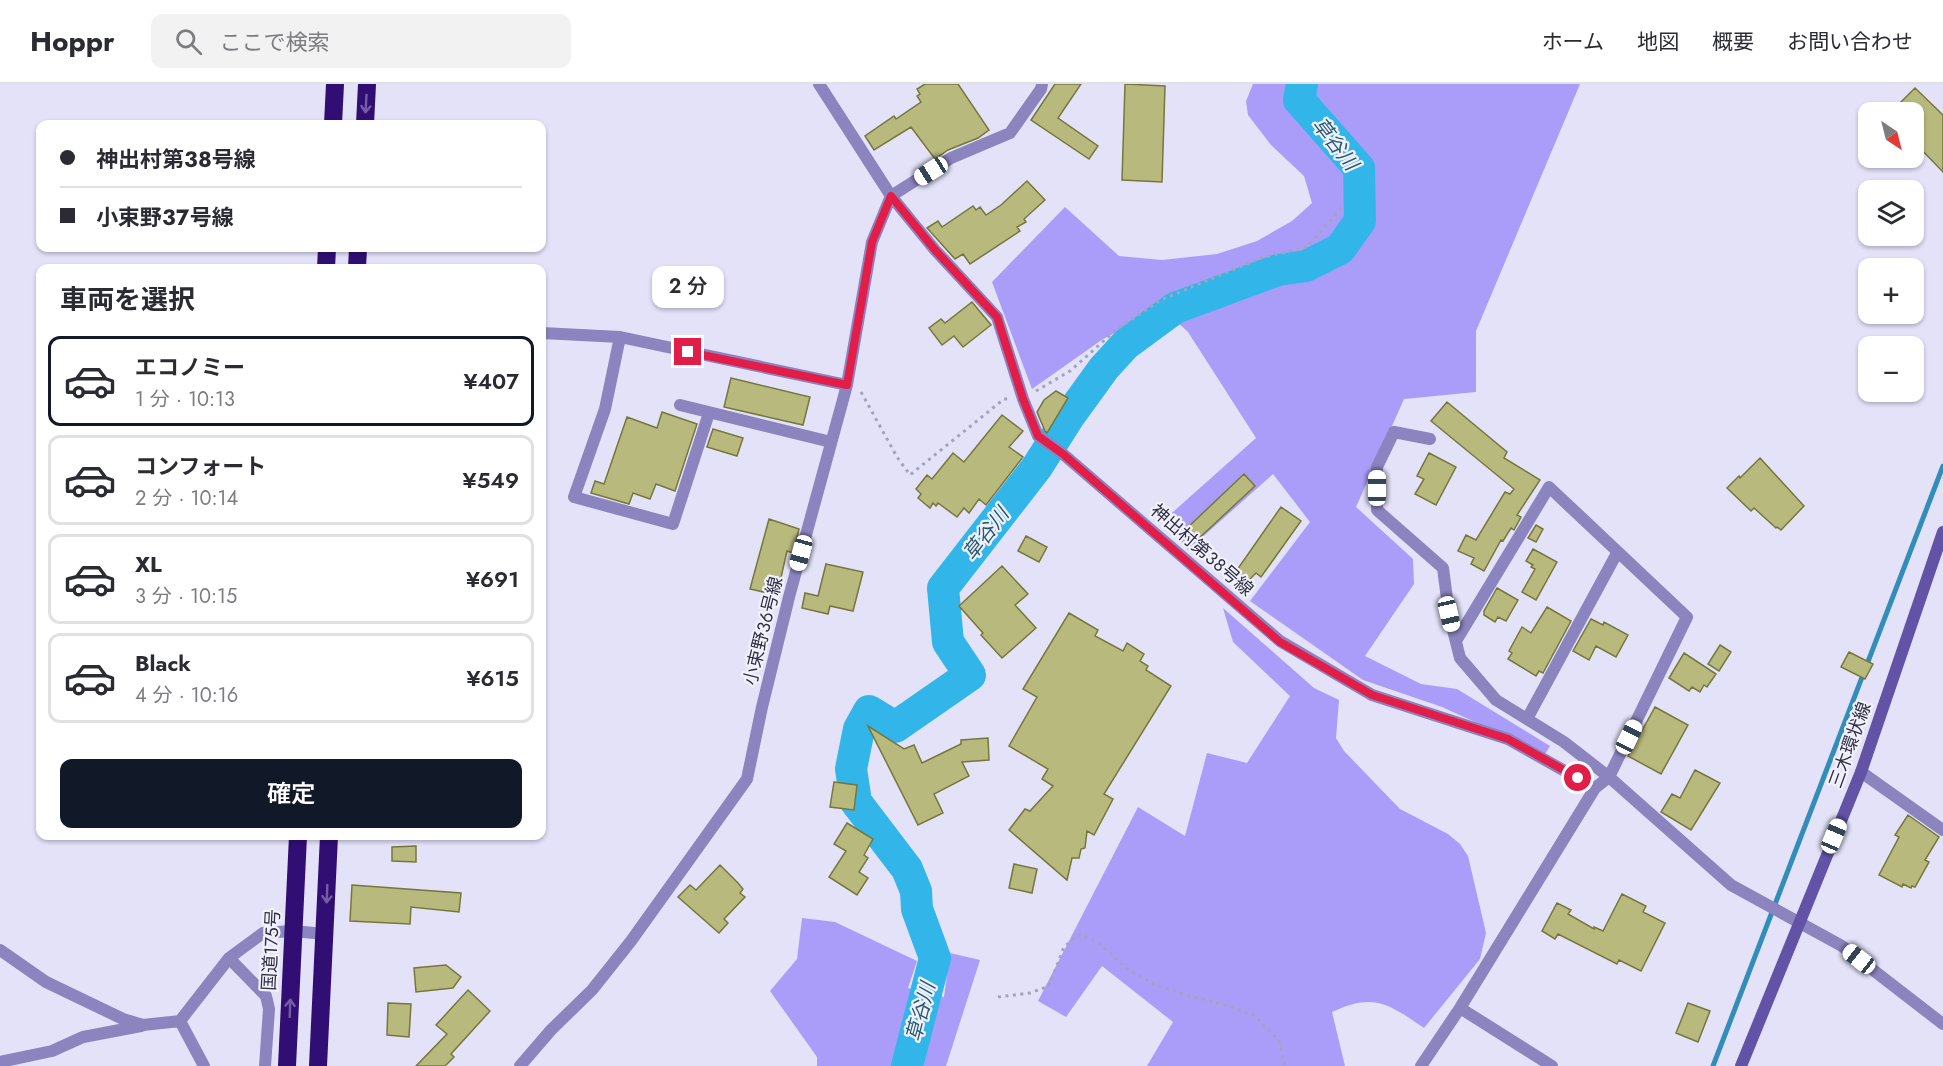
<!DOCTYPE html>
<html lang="ja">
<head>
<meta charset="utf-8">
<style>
	:root { --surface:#fff; --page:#f2f2f3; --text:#2b2b33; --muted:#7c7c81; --line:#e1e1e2; --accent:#111827 }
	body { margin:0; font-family:Jost,"Noto Sans JP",sans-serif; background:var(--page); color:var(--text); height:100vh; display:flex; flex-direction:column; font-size:22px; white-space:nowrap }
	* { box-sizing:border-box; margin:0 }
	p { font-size:20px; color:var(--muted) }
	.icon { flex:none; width:33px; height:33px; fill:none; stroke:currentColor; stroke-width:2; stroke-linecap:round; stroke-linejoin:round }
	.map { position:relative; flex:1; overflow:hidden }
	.details { position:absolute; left:36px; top:180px; width:510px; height:576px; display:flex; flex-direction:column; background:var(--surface); border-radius:12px; box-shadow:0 2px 4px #0004 }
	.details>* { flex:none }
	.banner { position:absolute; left:36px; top:36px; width:510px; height:132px; border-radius:12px; box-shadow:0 2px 4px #0004; display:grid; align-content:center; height:132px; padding:0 24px; background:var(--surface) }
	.needle { width:39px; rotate:145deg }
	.fabs { position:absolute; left:1858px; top:18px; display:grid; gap:12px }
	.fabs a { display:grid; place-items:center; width:66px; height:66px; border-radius:12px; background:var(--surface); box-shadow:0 2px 4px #0004; font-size:30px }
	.end { position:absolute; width:27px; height:27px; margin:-14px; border:8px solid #e11d48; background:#fff; box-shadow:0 0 0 3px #fff }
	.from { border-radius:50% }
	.bubble { position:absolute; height:42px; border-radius:12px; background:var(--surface); box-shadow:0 2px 4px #0004; font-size:20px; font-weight:600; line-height:42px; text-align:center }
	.car { position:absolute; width:18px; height:36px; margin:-18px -9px; border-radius:8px; box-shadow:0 0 4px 2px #0007; background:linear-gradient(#fff 24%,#345 0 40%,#fff 0 76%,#345 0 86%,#fff 0) }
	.banner b { display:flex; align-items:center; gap:21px; height:57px; font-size:22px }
	.banner b+b { border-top:2px solid var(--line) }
	.banner i { width:15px; height:15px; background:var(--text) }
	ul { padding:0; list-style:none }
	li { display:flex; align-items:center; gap:18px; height:90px; margin:0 12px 9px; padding:0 12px; border:3px solid var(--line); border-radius:12px }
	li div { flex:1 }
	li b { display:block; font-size:22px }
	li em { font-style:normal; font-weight:600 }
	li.selected { border-color:var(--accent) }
	li>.icon { width:54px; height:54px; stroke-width:1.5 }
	h2 { padding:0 24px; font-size:27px; line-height:72px }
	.primary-button { display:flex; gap:12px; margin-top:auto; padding:12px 24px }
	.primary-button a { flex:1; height:69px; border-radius:12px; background:var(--accent); color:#fff; font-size:24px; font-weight:600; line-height:69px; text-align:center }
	header { display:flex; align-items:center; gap:36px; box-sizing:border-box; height:84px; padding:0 30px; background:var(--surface); border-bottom:2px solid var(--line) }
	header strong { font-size:28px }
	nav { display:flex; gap:33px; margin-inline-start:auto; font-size:21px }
	.search { width:420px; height:54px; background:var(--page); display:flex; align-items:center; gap:15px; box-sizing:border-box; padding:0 21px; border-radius:12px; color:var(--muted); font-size:22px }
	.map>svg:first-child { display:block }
	.forest { fill:#aa9dfa }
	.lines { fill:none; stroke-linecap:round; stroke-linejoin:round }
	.stream { stroke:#328eb8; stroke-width:5 }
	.river { stroke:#32b6e9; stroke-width:32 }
	.building { fill:#b7b97d; stroke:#76773d; stroke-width:1.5 }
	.path { stroke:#a5a3ba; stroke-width:3; stroke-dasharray:3 4.5; stroke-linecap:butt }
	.street { stroke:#8b84be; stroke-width:12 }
	.secondary { stroke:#6253a7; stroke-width:12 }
	.highway { stroke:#310e73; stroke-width:18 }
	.oneway { stroke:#745da3 }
	.route { stroke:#e11d48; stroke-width:8 }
	.labels { text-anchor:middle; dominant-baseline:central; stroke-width:4.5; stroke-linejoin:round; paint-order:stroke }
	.street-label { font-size:18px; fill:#322f45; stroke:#f1f1fc }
	.water-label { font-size:20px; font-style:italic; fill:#285a70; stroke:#f1f1fc }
</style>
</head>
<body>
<header>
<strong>Hoppr</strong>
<div class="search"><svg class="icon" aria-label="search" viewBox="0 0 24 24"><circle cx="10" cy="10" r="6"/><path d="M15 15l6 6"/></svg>ここで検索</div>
<nav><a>ホーム</a><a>地図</a><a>概要</a><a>お問い合わせ</a></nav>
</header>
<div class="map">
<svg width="1943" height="982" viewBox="0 0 1943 982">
	<rect width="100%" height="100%" fill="#e4e2f9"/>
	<path class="forest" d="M1253 0H1580L1476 247V308L1404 315 1356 423 1413 475 1414 500 1365 572 1421 600 1457 605 1550 662 1545 670 1442 623 1363 596 1250 517 1310 438 1273 390 1188 466 1164 436 1256 354 1188 248 1163 225 1103 255 1032 305 992 198 1065 123 1119 172 1162 176 1217 170 1257 157 1292 137 1312 119 1304 92 1271 61 1248 31 1246 17Z
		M1223 524 1314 604 1339 616 1336 654 1344 667 1400 725 1448 750 1460 760 1468 772 1486 849 1480 875 1424 944C1389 920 1374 908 1332 928L1345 982H1147L1173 938 1102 882 1066 933 1038 917 1138 723 1185 752 1207 669 1247 679 1290 612 1233 558Z
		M802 834 835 838 917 877 908 904 944 913 950 869 980 876 946 982H817V973L770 907 797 875Z"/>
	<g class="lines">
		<path class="stream" d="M1713 982 1943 382"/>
		<path class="river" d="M907 982 935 874 917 825 916 807 907 785 856 718 851 685 859 645 869 627 895 643 970 591 948 558 943 504 1037 383 1070 331 1104 284 1126 260 1175 224 1278 186 1306 182 1340 165 1360 137 1359 84 1299 16 1302 0"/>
	</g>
	<path class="building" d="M925 0H958L989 46 978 54 948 66 935 75 911 43 874 66 865 52 894 32 896 35 921 18 917 12 920 10 917 5Z
		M1055 0H1081L1058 34 1098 62 1089 75 1031 36Z
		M1125 0 1165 2 1162 98 1122 96Z
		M1915 4 1943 31V88L1914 58V28H1891Z
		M1027 97 1045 116 1024 135 1026 138 1017 143 1020 147 970 180 963 170 955 175 927 144 938 137 942 143 973 122 976 126 980 123 986 131 1001 121Z
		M972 218 991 241 963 263 954 252 942 261 929 244 941 235 945 239Z
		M731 294 810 313 803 341 724 323Z
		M1056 307 1068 314 1047 349 1045 347 1037 328 1044 316Z
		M1447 318 1507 368 1504 374 1540 396 1517 431 1521 433 1514 446 1511 444 1503 457 1501 456 1484 487 1471 480 1474 474 1458 467 1466 451 1476 456 1505 408 1510 410 1514 405 1431 337Z
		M662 328 697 340 675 407 656 400 650 415 633 409 629 420 591 409 595 397 604 400 627 333 657 344Z
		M1002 331 1023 347 1009 363 1023 373 986 421 979 415 969 429 964 424 957 433 938 419 936 422 933 419 930 424 918 414 921 410 916 405 927 391 932 395 953 369 964 378Z
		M713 345 743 354 737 372 707 363Z
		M1429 369 1456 383 1436 421 1415 410 1424 395 1417 392Z
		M1760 374 1804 422 1781 446 1777 443 1776 444 1754 424 1751 427 1727 404 1739 392 1740 394Z
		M1244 390 1255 402 1196 457 1186 445Z
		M1281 423 1301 437 1261 493 1256 489 1243 502 1232 493Z
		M769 435 799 445 793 469 787 467 777 511 750 505Z
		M1536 441 1543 445 1536 458 1528 454Z
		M1026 452 1047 463 1039 478 1018 467Z
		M1533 465 1557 478 1536 516 1522 508 1535 485 1531 483 1533 481 1526 477Z
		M826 480 863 488 853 527 830 522 828 530 802 524 805 509 818 512Z
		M1002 482 1028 510 1015 521 1036 544 1002 574 981 551 983 549 959 522Z
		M1497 504 1518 516 1506 537 1498 533 1495 538 1484 531V527Z
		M1547 523 1571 537 1543 589 1539 587 1536 592 1508 575 1512 569 1509 567 1522 543 1531 549Z
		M1069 529 1098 546 1095 552 1123 567 1127 559 1144 570 1140 577 1148 582 1146 586 1171 602 1104 710 1113 715 1094 751 1087 747 1085 764 1081 765 1079 774H1072L1067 796 1009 746 1025 725 1030 727 1053 702 1042 695 1048 685 1009 662 1037 613 1023 605Z
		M1591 535 1603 541 1604 538 1628 551 1616 573 1596 562 1589 576 1573 567Z
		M1720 561 1731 568 1719 587 1708 580Z
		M1849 568 1873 580 1865 595 1841 583Z
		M1684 569 1716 590 1707 603 1704 601 1700 608 1692 603 1689 607 1669 594Z
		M1655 623 1688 641 1661 690 1628 672Z
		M868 642 904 665 914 661 922 679 961 660V656L988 654 989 676 962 678 969 692 934 710 943 729 918 741Z
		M1695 686 1720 699 1691 746 1661 728 1672 710 1680 714Z
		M834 698 857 701 854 726 830 723Z
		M1908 731 1939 753 1925 776 1929 778 1915 803 1912 802 1911 804 1903 800 1902 803 1879 791 1899 753 1895 751Z
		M847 739 873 755 864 771 868 774 859 788 868 794 857 811 829 793 846 767 834 760Z
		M416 762V778L392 777V763Z
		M1014 780 1037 785 1032 809 1009 804Z
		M720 781 738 799 743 805 740 809 745 813 724 835 728 839 719 849 678 813 690 801 696 806Z
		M352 801 461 809 459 828 411 823 410 840 350 837Z
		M1622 810 1646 822 1643 828 1665 839 1641 887 1619 876 1617 880 1558 850 1555 855 1542 847 1557 819 1571 826 1568 830 1594 845V843L1603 847Z
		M446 881 461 893 453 904 416 908 414 884Z
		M468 906 490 927 451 970 454 973 445 982H416L447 950 436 941Z
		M388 919 411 920 409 953 387 951Z
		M1688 919 1710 927 1698 958 1676 949Z"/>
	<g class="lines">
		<path class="path" d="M1036 307 1070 287 1117 245 1161 216 1261 174 1307 163 1343 122
			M861 308 897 373 910 391 1004 315H1008
			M998 913 1030 909 1049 902 1064 863 1080 850 1100 860 1126 884 1151 899 1189 912 1229 922 1255 932 1279 957 1285 982"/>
		<path class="street" d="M1042 0 1041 5 1010 49 951 74 891 112 935 166 997 233 1023 315 1038 352 1063 370 1280 557 1372 611 1508 655 1595 704 1609 693 1687 533 1549 403 1456 557
			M542 249 620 253 847 301
			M620 253 605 325 574 413 673 440 709 329
			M680 321 831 358
			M1430 355 1394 348 1377 383V426L1443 484 1449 530 1460 574 1496 616 1564 658 1609 693 1731 801 1842 862 1943 940
			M1527 635 1617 469
			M1861 688 1943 746
			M0 866 46 898 123 935 143 941 180 937 204 982
			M1460 924 1552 982
			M180 937 229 874
			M0 978 52 967 83 953 141 942
			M265 982 269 925 266 912 229 874 263 849 292 847 325 850
			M520 982 551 946 592 906 631 857 747 695 762 623 789 513 847 301 872 158 891 112 819 0
			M1421 982 1460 924 1595 704"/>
		<path class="secondary" d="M1741 982 1861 688 1943 448"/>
		<path class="highway" d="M333 40 335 0
			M365 40 367 0
			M326 184 327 164
			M357 184 358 164
			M287 982 298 752
			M318 982 329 752"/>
	</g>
	<defs><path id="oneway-shaft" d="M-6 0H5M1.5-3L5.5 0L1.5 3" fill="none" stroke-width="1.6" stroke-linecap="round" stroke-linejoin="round" transform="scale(1.5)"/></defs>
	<g class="oneway">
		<use href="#oneway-shaft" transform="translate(366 20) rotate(93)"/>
		<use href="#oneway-shaft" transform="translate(327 810) rotate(92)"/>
		<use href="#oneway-shaft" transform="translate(290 924) rotate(-88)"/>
	</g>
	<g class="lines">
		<path class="route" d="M688 268 847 301 872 158 891 112 935 166 997 233 1023 315 1038 352 1063 370 1280 558 1372 611 1508 655 1578 694"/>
	</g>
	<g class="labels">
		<g class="street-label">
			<text transform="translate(1202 466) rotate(41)">神出村第３８号線</text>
			<text transform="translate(763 547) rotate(-76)">小束野３６号線</text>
			<text transform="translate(1850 661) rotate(-70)">三木環状線</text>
			<text transform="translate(271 866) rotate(-87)">国道175号</text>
		</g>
		<g class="water-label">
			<text transform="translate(1335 60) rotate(52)">草谷川</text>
			<text transform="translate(986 450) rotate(-52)">草谷川</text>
			<text transform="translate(921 928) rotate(-75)">草谷川</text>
		</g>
	</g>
</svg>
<div class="fabs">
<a><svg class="needle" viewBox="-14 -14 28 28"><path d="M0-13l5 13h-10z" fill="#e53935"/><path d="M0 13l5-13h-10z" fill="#7c7c81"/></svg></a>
<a><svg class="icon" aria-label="layers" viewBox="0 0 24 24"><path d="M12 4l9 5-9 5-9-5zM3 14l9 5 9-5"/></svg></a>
<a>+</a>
<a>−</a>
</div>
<i class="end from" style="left:1578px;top:694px"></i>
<i class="end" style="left:688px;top:268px"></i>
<div class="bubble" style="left:652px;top:182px;width:72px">2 分</div>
<i class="car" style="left:931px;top:87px;rotate:238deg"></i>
<i class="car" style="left:1377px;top:404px;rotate:0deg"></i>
<i class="car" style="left:801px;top:469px;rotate:195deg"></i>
<i class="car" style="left:1449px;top:530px;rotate:167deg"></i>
<i class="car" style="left:1629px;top:653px;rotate:26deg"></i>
<i class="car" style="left:1834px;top:752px;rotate:23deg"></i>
<i class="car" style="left:1859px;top:875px;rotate:308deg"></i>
<div class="banner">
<b><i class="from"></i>神出村第３８号線</b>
<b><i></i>小束野３７号線</b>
</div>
<section class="details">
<h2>車両を選択</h2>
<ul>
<li class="selected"><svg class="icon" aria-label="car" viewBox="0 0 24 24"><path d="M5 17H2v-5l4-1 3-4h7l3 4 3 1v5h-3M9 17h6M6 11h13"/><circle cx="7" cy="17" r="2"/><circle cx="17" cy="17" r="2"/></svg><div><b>エコノミー</b><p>1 分 · 10:13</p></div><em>¥407</em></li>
<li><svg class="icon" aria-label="car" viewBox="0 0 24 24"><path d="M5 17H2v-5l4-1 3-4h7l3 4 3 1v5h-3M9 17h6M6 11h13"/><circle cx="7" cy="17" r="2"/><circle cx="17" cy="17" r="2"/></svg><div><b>コンフォート</b><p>2 分 · 10:14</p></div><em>¥549</em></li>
<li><svg class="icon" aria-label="car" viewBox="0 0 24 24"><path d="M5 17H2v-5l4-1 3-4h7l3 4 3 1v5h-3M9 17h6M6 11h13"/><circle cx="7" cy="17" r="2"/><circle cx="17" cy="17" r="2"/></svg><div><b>XL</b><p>3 分 · 10:15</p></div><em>¥691</em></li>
<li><svg class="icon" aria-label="car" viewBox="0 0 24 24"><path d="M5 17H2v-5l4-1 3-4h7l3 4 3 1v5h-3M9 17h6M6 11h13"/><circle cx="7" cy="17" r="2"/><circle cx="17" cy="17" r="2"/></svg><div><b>Black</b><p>4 分 · 10:16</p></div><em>¥615</em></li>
</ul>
<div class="primary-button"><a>確定</a></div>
</section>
</div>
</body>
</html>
